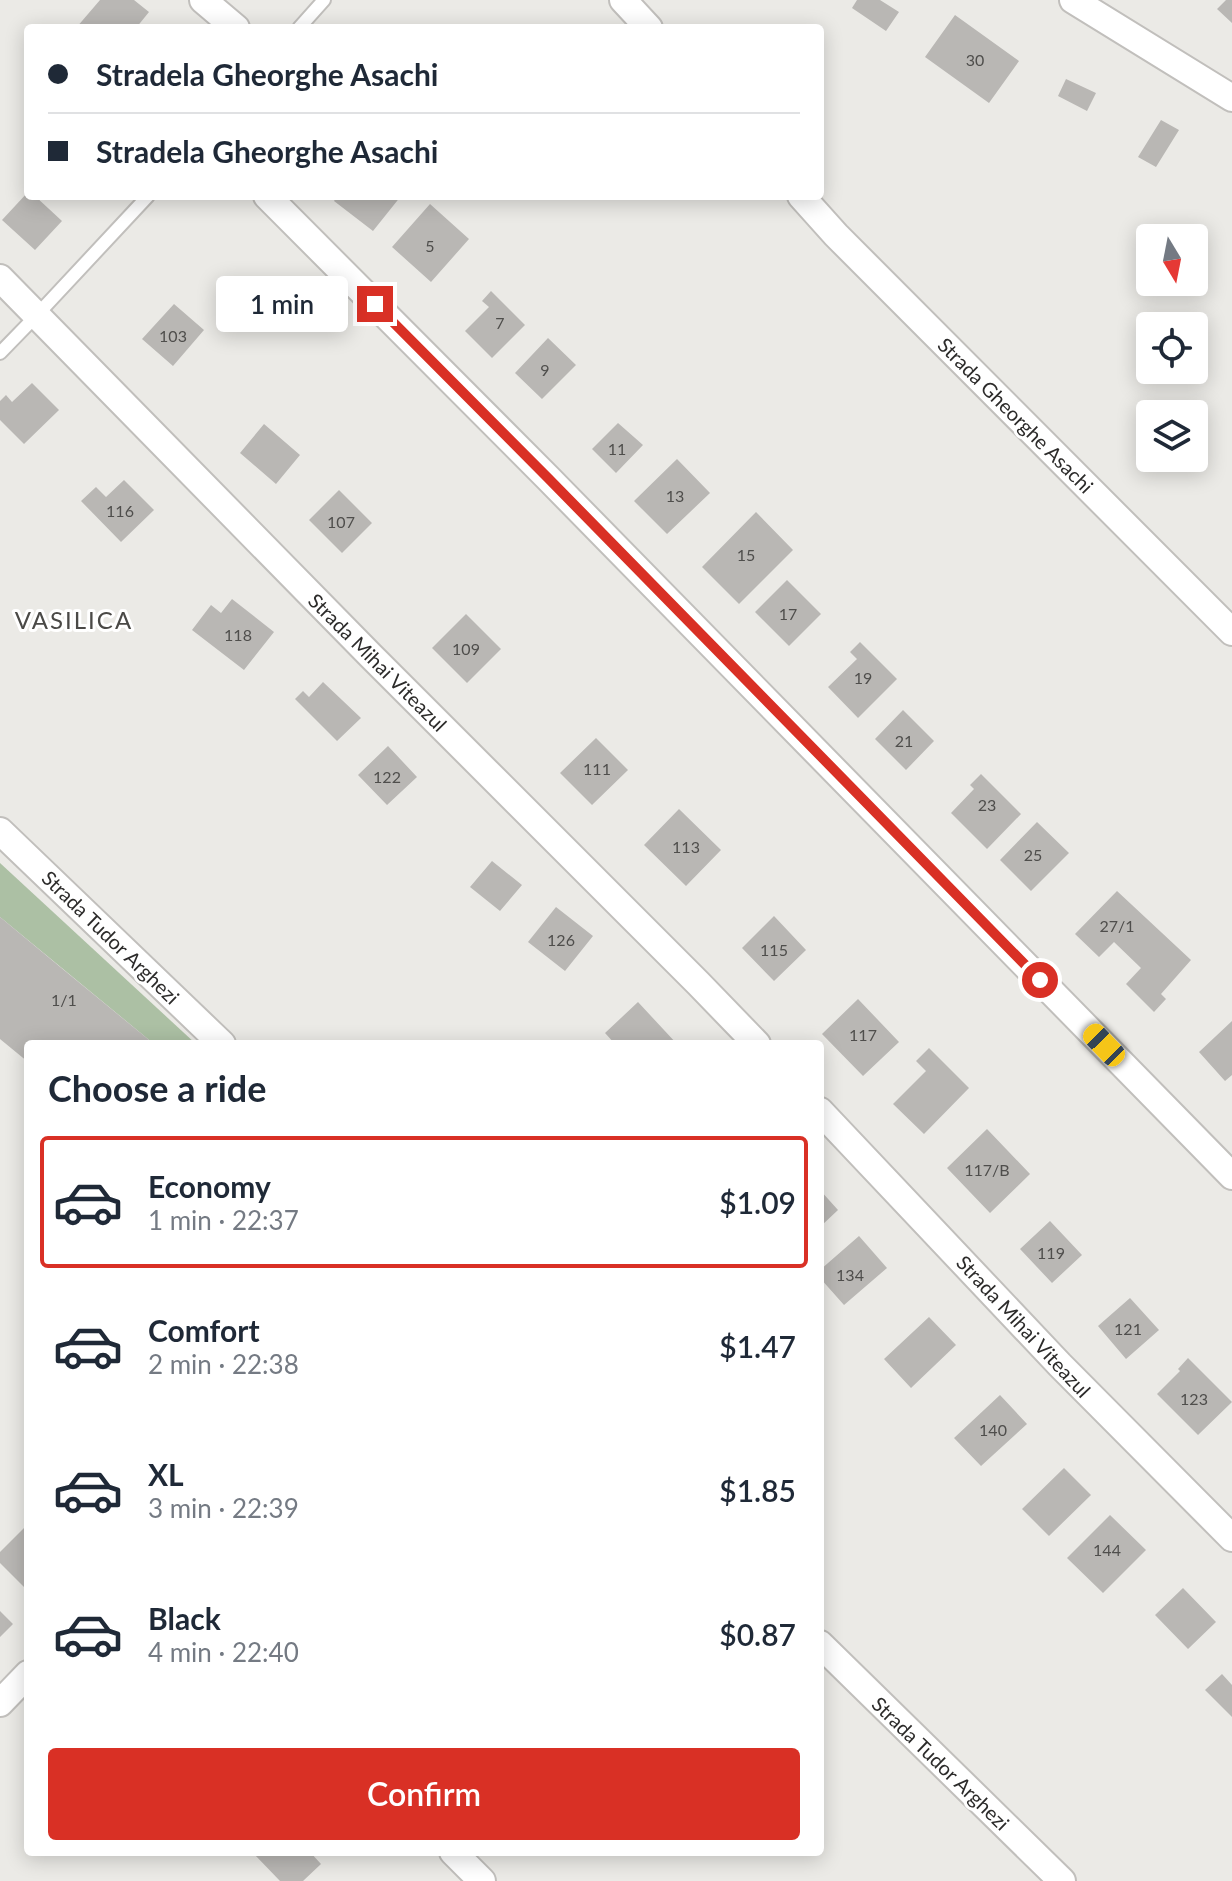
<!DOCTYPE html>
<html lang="en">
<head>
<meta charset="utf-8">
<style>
	:root { --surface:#fff; --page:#f2f2f3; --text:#1f2937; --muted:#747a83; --line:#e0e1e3; --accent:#d93025 }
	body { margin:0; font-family:Lato,sans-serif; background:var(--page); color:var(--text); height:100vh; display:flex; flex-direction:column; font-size:30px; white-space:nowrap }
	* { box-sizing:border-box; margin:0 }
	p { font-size:26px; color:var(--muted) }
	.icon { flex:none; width:44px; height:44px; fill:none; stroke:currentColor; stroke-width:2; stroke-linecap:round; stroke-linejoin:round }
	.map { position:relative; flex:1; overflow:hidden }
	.side { position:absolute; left:24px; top:1040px; width:800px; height:816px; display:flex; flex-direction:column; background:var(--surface); border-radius:8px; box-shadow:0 4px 20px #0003 }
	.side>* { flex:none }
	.hud { position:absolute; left:24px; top:24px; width:800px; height:176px; border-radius:8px; box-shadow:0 4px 20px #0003; display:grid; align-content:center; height:176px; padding:0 24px; background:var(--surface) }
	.needle { width:52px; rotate:170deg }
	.buttons { position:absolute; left:1136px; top:224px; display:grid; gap:16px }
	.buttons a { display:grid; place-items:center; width:72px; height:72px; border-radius:8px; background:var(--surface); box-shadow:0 4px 20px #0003; font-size:40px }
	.end { position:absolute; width:36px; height:36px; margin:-18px; border:10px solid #d93025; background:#fff; box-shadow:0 0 0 4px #fff }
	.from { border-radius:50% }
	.bubble { position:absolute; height:56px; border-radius:8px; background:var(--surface); box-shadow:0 4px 20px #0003; font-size:26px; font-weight:600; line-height:56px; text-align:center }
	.car { position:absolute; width:24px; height:48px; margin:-24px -12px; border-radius:10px; box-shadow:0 0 6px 2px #0007; background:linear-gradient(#f5c518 24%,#345 0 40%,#f5c518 0 76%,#345 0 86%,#f5c518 0) }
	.hud b { display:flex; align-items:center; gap:28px; height:76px; font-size:30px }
	.hud b+b { border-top:2px solid var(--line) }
	.hud i { width:20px; height:20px; background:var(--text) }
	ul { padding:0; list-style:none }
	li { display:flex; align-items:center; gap:24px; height:132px; margin:0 16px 12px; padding:0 8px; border:4px solid transparent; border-radius:8px }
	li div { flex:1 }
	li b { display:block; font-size:30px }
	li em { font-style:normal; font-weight:600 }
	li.on { border-color:var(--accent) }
	li>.icon { width:72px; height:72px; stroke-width:1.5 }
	h2 { padding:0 24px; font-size:36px; line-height:96px }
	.primary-button { display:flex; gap:16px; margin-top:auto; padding:16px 24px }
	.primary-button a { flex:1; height:92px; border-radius:8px; background:var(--accent); color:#fff; font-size:32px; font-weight:600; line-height:92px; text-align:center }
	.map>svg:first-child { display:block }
	.green { fill:#acc0a4 }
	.building { fill:#b9b7b4 }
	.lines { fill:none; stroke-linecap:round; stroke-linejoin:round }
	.service-casing { stroke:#c1bfbc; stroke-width:16 }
	.minor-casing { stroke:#c1bfbc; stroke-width:30 }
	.service { stroke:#fff; stroke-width:12 }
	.minor { stroke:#fff; stroke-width:26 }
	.route { stroke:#d93025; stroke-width:10 }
	.labels { text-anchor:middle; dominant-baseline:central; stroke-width:6; stroke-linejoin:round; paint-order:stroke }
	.number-label { font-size:16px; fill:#4f4e4c }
	.street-label { font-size:20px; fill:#2c2b2a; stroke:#fff }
	.quarter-label { font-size:24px; letter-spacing:2px; fill:#4a4946; stroke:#fff }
</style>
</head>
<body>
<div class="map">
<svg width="1232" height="1881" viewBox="0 0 1232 1881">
	<rect width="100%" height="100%" fill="#ebeae6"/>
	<path class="green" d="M0 863 196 1044H154L0 917Z"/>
	<path class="building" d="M100 0H134L149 12 136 28H76Z
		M857 0H880L899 12 886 31 852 8Z
		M1226 0H1232V23L1217 9Z
		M955 15 1019 61 989 103 925 57Z
		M1066 79 1096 93 1087 111 1058 96Z
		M1161 120 1179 130 1156 167 1138 157Z
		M28 192V196H35L62 221 35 250 2 220Z
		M337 196H401L373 231 334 201Z
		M430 204 469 239 431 282 392 247Z
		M491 291 525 325 492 358 465 331 489 307 482 301Z
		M174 304 204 330 173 366 142 339Z
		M548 338 576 365 542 399 515 373Z
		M32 383 59 410 24 444 0 420V401L6 395 12 402Z
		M618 423 643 445 616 473 592 449Z
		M264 424 300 455 276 484 240 453Z
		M677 459 710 493 667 534 634 501Z
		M124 480 154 510 121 542 81 501 96 487 106 497Z
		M339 490 372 523 342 553 309 520Z
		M756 512 793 550 739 604 702 567Z
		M787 580 821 614 789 646 755 612Z
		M232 599 274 632 244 670 192 630 211 605 221 613Z
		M466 614 501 649 467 683 432 648Z
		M860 642 897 679 858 718 828 687 857 659 850 652Z
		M323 682 361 718 337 741 295 699 303 691 309 697Z
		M903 710 934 741 906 770 875 739Z
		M596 738 628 770 592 805 560 773Z
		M388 746 417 777 387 805 358 775Z
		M981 774 1021 814 987 849 951 813 974 789 970 785Z
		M679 809 721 850 686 886 644 845Z
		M1037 822 1069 853 1031 891 1000 860Z
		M492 861 522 885 500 911 470 887Z
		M1117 891 1191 960 1161 994 1166 999 1154 1012 1126 984 1141 968 1114 942 1099 957 1075 934Z
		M556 907 593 936 565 971 528 942Z
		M774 916 806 950 774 981 742 948Z
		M0 917 59 966 154 1044H28V1062L0 1039Z
		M858 999 899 1042 863 1076 822 1034Z
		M638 1002 677 1044H615L605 1033Z
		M1232 1021V1075L1225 1081 1199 1052Z
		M929 1048 969 1088 924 1134 893 1104 926 1071 916 1061Z
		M987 1129 1030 1174 990 1213 947 1168Z
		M820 1190 838 1210 820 1227Z
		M1050 1221 1082 1255 1052 1283 1020 1249Z
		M859 1236 887 1268 844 1305 820 1278V1270Z
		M1130 1298 1159 1330 1126 1359 1098 1326Z
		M929 1317 956 1345 911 1388 884 1359Z
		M1188 1358 1232 1402 1198 1435 1157 1394 1180 1371 1178 1369Z
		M1000 1395 1027 1424 981 1466 954 1438Z
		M1064 1468 1091 1495 1049 1536 1022 1509Z
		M1110 1515 1146 1550 1103 1593 1067 1558Z
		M28 1524V1591L0 1563V1552Z
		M1183 1588 1216 1622 1188 1649 1155 1615Z
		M0 1611 13 1624 0 1637Z
		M1222 1674 1232 1685V1717L1205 1690Z
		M256 1852H310L321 1864 303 1881H280L254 1854Z"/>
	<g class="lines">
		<defs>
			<path id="service" d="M299 28 324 0
				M0 353 36 316 148 196"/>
			<path id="minor" d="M203 0 236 28
				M623 0 649 28
				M1073 0 1232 98
				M267 196 548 478 1232 1176
				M801 196 836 235 1232 632
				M0 278 370 655 698 983 757 1044
				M0 831 222 1044
				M820 1111 1060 1365 1232 1538
				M820 1644 1062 1881
				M0 1703 28 1674
				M453 1852 482 1881"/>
		</defs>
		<use href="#service" class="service-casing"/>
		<use href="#minor" class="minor-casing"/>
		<use href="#service" class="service"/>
		<use href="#minor" class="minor"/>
	</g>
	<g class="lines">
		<path class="route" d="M375 304 548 478 1040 980"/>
	</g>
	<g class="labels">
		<g class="number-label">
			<text x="975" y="59">30</text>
			<text x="430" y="245">5</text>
			<text x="500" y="322">7</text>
			<text x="173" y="335">103</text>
			<text x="545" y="369">9</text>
			<text x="617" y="448">11</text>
			<text x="675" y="495">13</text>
			<text x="120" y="510">116</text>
			<text x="341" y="521">107</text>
			<text x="746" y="554">15</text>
			<text x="788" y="613">17</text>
			<text x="238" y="634">118</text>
			<text x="466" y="648">109</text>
			<text x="863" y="677">19</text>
			<text x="904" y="740">21</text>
			<text x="597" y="768">111</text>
			<text x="387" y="776">122</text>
			<text x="987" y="804">23</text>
			<text x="686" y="846">113</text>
			<text x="1033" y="854">25</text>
			<text x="1117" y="925">27/1</text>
			<text x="561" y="939">126</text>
			<text x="774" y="949">115</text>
			<text x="64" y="999">1/1</text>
			<text x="863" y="1034">117</text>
			<text x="987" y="1169">117/B</text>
			<text x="1051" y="1252">119</text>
			<text x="850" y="1274">134</text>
			<text x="1128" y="1328">121</text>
			<text x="1194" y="1398">123</text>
			<text x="993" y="1429">140</text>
			<text x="1107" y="1549">144</text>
		</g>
		<g class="street-label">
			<text transform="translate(1016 415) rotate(45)">Strada Gheorghe Asachi</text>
			<text transform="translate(378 662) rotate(45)">Strada Mihai Viteazul</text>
			<text transform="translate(111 937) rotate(44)">Strada Tudor Arghezi</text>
			<text transform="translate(1024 1326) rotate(47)">Strada Mihai Viteazul</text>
			<text transform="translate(941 1763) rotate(44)">Strada Tudor Arghezi</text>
		</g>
		<g class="quarter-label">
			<text x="74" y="619">VASILICA</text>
		</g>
	</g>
</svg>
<div class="buttons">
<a><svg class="needle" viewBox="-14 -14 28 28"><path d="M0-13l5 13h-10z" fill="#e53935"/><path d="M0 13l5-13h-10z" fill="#747a83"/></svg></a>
<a><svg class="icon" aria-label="locate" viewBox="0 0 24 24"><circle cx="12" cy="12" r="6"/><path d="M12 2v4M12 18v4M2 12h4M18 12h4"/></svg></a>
<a><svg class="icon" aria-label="layers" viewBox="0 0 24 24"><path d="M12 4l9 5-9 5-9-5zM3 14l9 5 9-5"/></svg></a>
</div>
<i class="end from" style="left:1040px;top:980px"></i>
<i class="end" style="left:375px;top:304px"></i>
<div class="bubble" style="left:216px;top:276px;width:132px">1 min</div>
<i class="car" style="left:1104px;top:1045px;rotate:316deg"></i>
<div class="hud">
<b><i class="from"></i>Stradela Gheorghe Asachi</b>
<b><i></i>Stradela Gheorghe Asachi</b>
</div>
<section class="side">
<h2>Choose a ride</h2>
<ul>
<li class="on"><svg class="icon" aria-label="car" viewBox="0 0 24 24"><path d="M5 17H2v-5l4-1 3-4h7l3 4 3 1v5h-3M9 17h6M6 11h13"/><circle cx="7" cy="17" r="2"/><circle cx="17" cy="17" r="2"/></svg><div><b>Economy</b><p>1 min · 22:37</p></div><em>$1.09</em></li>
<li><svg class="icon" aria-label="car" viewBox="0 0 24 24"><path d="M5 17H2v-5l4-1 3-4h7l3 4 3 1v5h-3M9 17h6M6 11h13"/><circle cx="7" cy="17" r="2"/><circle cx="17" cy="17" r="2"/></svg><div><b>Comfort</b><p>2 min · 22:38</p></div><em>$1.47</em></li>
<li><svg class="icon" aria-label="car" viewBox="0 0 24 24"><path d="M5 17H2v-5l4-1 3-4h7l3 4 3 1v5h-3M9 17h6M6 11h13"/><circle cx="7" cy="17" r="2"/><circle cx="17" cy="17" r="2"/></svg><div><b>XL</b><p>3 min · 22:39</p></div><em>$1.85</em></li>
<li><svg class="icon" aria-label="car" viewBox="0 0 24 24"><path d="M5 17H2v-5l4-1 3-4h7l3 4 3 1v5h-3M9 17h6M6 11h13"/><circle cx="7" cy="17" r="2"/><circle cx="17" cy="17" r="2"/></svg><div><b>Black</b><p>4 min · 22:40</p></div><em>$0.87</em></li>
</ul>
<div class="primary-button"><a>Confirm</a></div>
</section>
</div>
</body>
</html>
